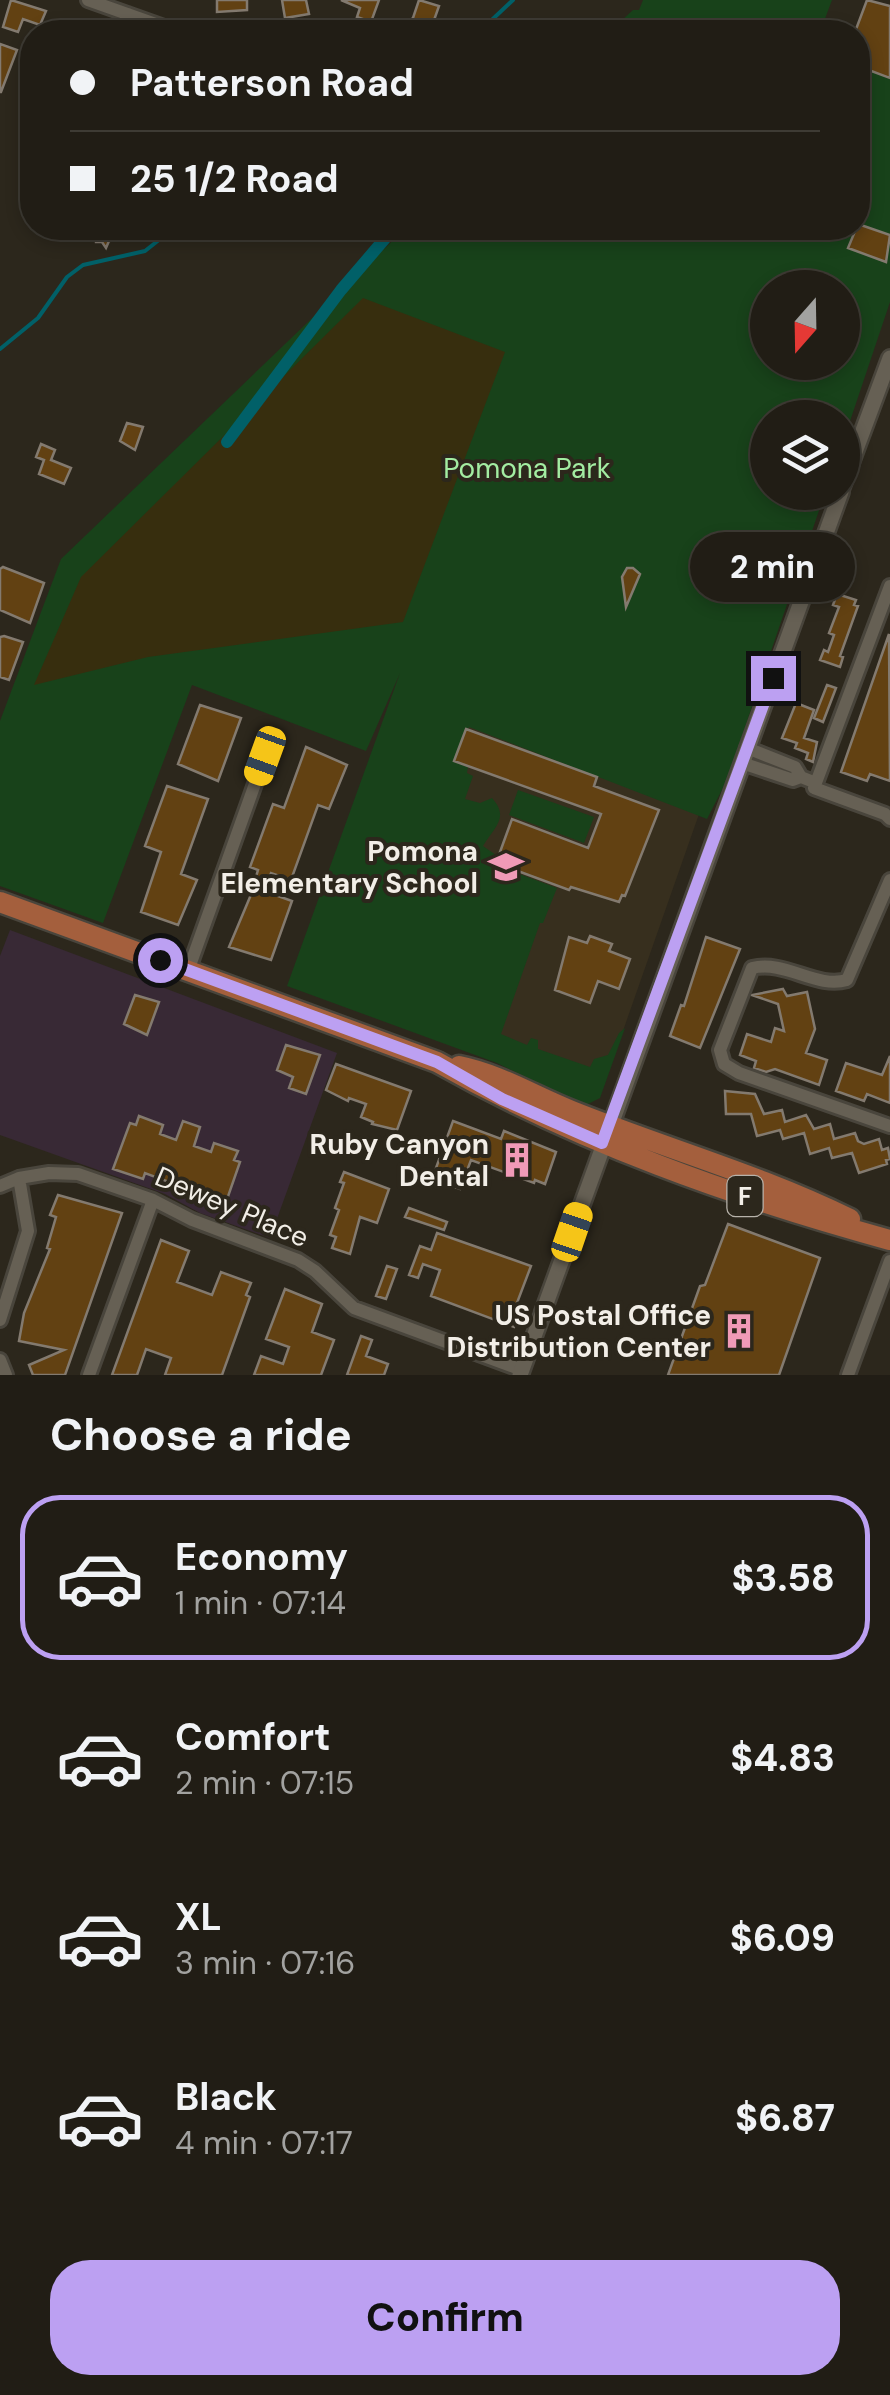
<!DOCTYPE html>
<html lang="en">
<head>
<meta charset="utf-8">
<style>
	:root { --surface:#211d15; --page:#29261e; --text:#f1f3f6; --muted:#a2a2a0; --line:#3e3b34; --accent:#bca0f2 }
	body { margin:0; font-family:"DM Sans",sans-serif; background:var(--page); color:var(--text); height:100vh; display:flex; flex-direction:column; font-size:38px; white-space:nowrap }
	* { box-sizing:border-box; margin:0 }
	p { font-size:32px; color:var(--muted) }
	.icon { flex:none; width:55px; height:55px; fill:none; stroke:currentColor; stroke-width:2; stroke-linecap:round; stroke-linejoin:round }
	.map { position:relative; height:1375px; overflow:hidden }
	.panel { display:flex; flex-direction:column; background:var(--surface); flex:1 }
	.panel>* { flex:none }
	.guide { position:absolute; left:20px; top:20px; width:850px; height:220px; border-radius:40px; box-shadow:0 5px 15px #0003,0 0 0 2px var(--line); display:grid; align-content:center; height:220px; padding:0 50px; background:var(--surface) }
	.needle { width:65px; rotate:200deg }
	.buttons { position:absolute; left:750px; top:270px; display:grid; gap:20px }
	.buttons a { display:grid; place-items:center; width:110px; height:110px; border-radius:50%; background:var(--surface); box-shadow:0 5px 15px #0003,0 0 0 2px var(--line); font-size:50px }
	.end { position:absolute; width:45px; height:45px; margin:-22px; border:12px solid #bca0f2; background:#111; box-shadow:0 0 0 5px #111 }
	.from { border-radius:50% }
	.bubble { position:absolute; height:70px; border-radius:35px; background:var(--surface); box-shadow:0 5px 15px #0003,0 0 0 2px var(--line); font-size:32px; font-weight:800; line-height:70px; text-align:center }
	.car { position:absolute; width:30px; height:60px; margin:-30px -15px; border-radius:12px; box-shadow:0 0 8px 2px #0007; background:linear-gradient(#f5c518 24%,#345 0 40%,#f5c518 0 76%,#345 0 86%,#f5c518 0) }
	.guide b { display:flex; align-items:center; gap:35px; height:95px; font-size:38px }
	.guide b+b { border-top:2px solid var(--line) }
	.guide i { width:25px; height:25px; background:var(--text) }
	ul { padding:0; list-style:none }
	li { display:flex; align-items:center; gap:30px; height:165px; margin:0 20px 15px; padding:0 30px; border:5px solid transparent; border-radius:40px }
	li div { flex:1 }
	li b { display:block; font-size:38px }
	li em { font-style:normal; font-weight:800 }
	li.selected { border-color:var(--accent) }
	li>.icon { width:90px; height:90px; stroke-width:1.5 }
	h2 { padding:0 50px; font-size:45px; line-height:120px }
	.cta { display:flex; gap:20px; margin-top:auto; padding:20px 50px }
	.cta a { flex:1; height:115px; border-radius:40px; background:var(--accent); color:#111; font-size:40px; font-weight:800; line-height:115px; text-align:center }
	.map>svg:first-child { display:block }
	.commercial { fill:#382935 }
	.built { fill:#372f1e }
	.green { fill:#18421a; fill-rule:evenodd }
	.sand { fill:#372e0e }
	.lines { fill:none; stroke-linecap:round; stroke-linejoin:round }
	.stream { stroke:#016068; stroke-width:4 }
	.canal { stroke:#016068; stroke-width:12 }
	.building { fill:#624112; stroke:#837a6f; stroke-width:2.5 }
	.minor-casing { stroke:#49453c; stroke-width:18 }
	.tertiary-casing { stroke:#49453c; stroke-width:20 }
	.primary-casing { stroke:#49453c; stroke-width:25 }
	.minor { stroke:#666054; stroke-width:12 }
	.tertiary { stroke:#666054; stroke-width:15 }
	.primary { stroke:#a45f3d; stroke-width:20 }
	.route { stroke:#bca0f2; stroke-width:12 }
	.labels { text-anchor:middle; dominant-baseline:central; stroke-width:8; stroke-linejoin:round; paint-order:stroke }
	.shield { fill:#2c271c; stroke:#b7b2aa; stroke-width:2.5 }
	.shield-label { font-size:25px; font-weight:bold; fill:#f2eee7 }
	.park-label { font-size:28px; fill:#a3eda2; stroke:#2c271c }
	.poi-label { font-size:28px; font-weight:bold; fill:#f2eee7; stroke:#2c271c; text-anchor:end }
	.street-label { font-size:28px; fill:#f2eee7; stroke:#2c271c }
</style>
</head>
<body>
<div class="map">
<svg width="890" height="1375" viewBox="0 0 890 1375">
	<rect width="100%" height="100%" fill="#2c271c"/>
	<path class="commercial" d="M10 930 337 1053 270 1238 200 1213 165 1194 0 1135V956Z"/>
	<path class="built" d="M408 664 712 777 604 1085 292 973Z"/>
	<path class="green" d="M643 0H832L820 32H609L633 10H639Z
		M858 67 890 79V302L843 442 842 418H768V492L825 493 727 780 707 819 469 727 454 760 468 766 467 773 473 776 465 799 480 803 492 798C510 818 494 827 483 846L496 855 493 864 557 888 543 923H540L501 1034 527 1045 531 1038 538 1040V1049L590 1067 594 1059 608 1055 619 1033 625 1028 600 1098 584 1106 497 1063 287 986 400 673 366 751 192 685 103 923 0 886V721L61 559 406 228H858ZM768 288H842V362H768Z
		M518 790 594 817 584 843 509 815Z"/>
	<path class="sand" d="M363 298 505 352 403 622 148 657 34 685 81 577Z"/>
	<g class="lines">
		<path class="stream" d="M479 32 513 0
			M0 349 38 318 67 277 83 265 145 251 174 228"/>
		<path class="canal" d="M227 442 341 290 394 228"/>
	</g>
	<path class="building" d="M11 0 46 11 40 25 23 19 18 32 3 27Z
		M217 0H247V10L217 12Z
		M282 0H306L309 14 285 18Z
		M341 0H379L371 22 357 17 360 8Z
		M419 0 439 6 432 26 423 32H394L413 18Z
		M867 0 890 6V78L858 66 855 32Z
		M0 44 17 50 1 92H0Z
		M858 224 890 235 886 262 848 248Z
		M95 228H134V237L109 241 106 248 102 242H96Z
		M127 423 143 427 135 450 120 441Z
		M41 444 55 450 51 460 71 468 64 484 39 474 44 460 36 457Z
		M3 567 44 583 30 623 0 610V569Z
		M627 568H633L640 574 626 607 622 577Z
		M837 594 856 600 854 605 858 606 840 656 843 657 840 667 820 660 824 650 828 652 834 635 829 633 839 607 833 605Z
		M889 634 890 781 870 774 867 781 841 772Z
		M4 636 23 642 9 680 0 677V637Z
		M827 685 836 688 823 722 814 718Z
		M796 703 814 710 804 738 817 742 813 762 806 759 808 753 795 748 797 743 782 738Z
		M200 705 241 718 218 781 178 764Z
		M466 729 597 777 594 786 659 810 625 896 622 895 619 902 571 887 569 890 496 863 512 819 588 848 601 814 454 761Z
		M306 747 347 765 329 809 318 805 291 880 271 873 264 891 292 901 271 960 229 947 250 897 258 870 250 867 273 804 284 808Z
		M167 786 208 799 181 874 197 880 178 925 141 912 161 852 145 846Z
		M590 936 612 944 609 951 630 959 619 989 598 981 590 1003 555 990 569 937 587 943Z
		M706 937 740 949 700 1048 670 1036 681 1005 684 1006Z
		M783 989 787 996 807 992 815 1029 806 1053 827 1060 819 1085 775 1069 766 1072 754 1068 756 1061 740 1055 747 1034 771 1042 775 1028 784 1031 778 1004 752 995Z
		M135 995 159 1002 147 1035 124 1024Z
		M286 1045 320 1055 306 1094 289 1088 293 1077 277 1070Z
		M890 1056V1103L867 1094 864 1101 836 1091 846 1063 882 1075Z
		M336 1064 411 1091 397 1130 372 1124 373 1122 361 1117 366 1104 349 1098 348 1101 326 1090Z
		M725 1091 755 1094 764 1114 782 1110 785 1122 806 1115 814 1129 830 1124 834 1139 855 1133 858 1141 864 1144 879 1139 882 1150 888 1148 890 1159 886 1160 887 1164 859 1173 852 1153 832 1158 829 1148 810 1154 804 1133 783 1139 780 1130 757 1136 751 1114H726Z
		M139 1116 163 1125 160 1134 176 1140 183 1121 200 1127 194 1146 211 1152 214 1143 238 1151 234 1160 240 1162 224 1208 194 1198 196 1192 145 1173 143 1179 113 1169 130 1123 136 1125Z
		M453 1121 501 1139 504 1131 556 1152 545 1184 535 1180 534 1183 471 1160 460 1189 432 1179Z
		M344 1172 389 1189 377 1223 360 1217 350 1254 332 1248 336 1237 330 1235 339 1210 335 1208 344 1183 340 1182Z
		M58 1195 122 1213 65 1375H33L29 1365 64 1350 19 1341 24 1313 50 1249 47 1248 56 1217 50 1215Z
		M409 1208 447 1222 444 1230 405 1217Z
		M728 1224 820 1258 779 1375H668L700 1286 705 1285Z
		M437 1233 531 1266 512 1316 518 1318 514 1327 431 1296 440 1270 423 1264 418 1278 409 1275 420 1246 431 1250Z
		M161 1240 189 1251 177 1282 212 1295 221 1272 251 1283 246 1295 250 1297 222 1375H165L171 1358 146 1349 137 1375H112Z
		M387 1266 397 1269 386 1299 376 1296Z
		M285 1289 322 1304 312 1332 334 1340 321 1375H254L261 1356 283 1364 289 1347 266 1339Z
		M361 1336 372 1340 366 1356 388 1364 384 1375H347Z"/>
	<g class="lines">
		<defs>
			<path id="minor" d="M88 0 178 32
				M122 32 128 14
				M890 586 814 788 885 814 890 819
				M747 748 795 767 801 777 816 783
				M742 763 793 780 801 777
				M890 880 847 980C816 989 786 960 752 968L720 1050 724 1064 739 1073 890 1126
				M188 971 265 756
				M0 1186 19 1178 49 1173 78 1174 153 1200 192 1220 298 1260 315 1271 354 1308 522 1370
				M0 1320 28 1231 19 1178
				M0 1360 6 1375
				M89 1375 153 1200
				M848 1375 890 1261"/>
			<path id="tertiary" d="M842 487 890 358
				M520 1375 841 492"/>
			<path id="primary" d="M0 902 437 1062C579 1142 733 1197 890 1240
				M459 1066C499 1074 534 1096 572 1111 664 1148 761 1175 850 1219"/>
		</defs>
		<use href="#minor" class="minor-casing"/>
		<use href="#tertiary" class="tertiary-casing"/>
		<use href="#primary" class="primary-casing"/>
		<use href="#minor" class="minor"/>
		<use href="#tertiary" class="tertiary"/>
		<use href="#primary" class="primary"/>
	</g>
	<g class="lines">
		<path class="route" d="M160 960 437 1062 502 1099 602 1143 773 678"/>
	</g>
	<defs>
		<symbol id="school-bare" viewBox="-9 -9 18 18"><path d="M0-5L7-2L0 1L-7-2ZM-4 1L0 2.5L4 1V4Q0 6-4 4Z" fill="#f09ab7" stroke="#2c271c" stroke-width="2.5" paint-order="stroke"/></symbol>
		<symbol id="building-bare" viewBox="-9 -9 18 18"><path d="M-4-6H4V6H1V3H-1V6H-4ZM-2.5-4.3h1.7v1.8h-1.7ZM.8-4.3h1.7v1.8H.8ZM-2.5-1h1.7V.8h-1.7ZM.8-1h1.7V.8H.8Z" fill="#f09ab7" stroke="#2c271c" stroke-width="2.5" paint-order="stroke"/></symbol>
	</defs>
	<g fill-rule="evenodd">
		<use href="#school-bare" x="481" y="842" width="50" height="50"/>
		<use href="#building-bare" x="492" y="1135" width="50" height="50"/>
		<use href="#building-bare" x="714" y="1306" width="50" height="50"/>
	</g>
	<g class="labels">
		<rect class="shield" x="727.5" y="1176" width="35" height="40" rx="8"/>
		<g class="shield-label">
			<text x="745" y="1196">F</text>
		</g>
		<g class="park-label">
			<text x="527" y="468">Pomona Park</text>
		</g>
		<g class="poi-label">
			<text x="478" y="851">Pomona<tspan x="478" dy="32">Elementary School</tspan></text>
			<text x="489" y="1144">Ruby Canyon<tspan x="489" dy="32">Dental</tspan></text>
			<text x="711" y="1315">US Postal Office<tspan x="711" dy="32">Distribution Center</tspan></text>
		</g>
		<g class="street-label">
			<text transform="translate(232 1207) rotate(23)">Dewey Place</text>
		</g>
	</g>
</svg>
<div class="buttons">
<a><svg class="needle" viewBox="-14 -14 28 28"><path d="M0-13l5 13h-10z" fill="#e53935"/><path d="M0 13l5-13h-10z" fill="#a2a2a0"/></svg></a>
<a><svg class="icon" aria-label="layers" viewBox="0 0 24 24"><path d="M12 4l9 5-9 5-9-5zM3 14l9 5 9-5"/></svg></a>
</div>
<i class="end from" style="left:160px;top:960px"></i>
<i class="end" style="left:773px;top:678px"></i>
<div class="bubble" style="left:690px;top:532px;width:165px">2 min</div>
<i class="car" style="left:265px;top:756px;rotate:200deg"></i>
<i class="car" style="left:572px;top:1232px;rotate:19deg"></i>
<div class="guide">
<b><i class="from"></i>Patterson Road</b>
<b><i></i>25 1/2 Road</b>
</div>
</div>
<section class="panel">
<h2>Choose a ride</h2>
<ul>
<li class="selected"><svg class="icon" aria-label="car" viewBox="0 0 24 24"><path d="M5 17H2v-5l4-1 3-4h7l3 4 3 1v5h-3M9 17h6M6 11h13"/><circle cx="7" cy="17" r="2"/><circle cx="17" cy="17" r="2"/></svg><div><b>Economy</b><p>1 min · 07:14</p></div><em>$3.58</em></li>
<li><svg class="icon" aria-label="car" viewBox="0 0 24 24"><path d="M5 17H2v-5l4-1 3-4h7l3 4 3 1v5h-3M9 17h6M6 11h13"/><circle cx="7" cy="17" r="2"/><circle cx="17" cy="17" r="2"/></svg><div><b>Comfort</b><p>2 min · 07:15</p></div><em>$4.83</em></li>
<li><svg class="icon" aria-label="car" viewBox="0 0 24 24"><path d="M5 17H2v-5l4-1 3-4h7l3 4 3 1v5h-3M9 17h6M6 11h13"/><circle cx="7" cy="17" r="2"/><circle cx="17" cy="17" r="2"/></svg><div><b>XL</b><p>3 min · 07:16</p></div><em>$6.09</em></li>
<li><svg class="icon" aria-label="car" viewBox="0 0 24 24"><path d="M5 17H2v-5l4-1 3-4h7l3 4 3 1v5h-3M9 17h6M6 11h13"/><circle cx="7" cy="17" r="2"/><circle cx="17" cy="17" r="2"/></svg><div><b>Black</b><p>4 min · 07:17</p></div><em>$6.87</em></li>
</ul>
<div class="cta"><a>Confirm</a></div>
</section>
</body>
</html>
